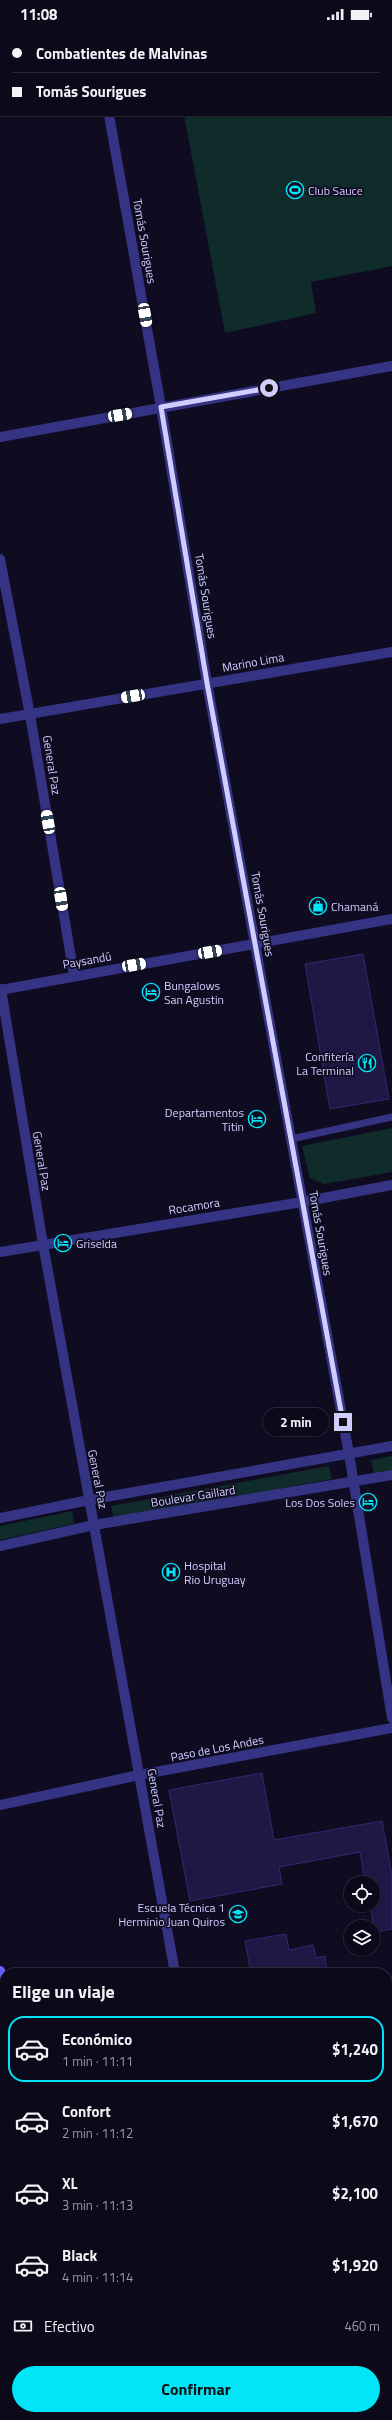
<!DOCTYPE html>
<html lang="es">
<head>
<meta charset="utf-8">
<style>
	:root { --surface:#0b091a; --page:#141223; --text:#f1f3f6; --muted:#9a9aa2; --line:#2b2a39; --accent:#00e6f8 }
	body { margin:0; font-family:"Titillium Web",sans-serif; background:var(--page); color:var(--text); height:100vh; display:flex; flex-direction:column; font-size:15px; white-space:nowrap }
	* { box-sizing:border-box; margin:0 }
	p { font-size:13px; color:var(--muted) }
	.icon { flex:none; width:22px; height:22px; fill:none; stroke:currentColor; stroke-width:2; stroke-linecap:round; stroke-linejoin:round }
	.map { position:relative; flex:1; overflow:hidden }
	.details { position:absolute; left:0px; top:1940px; width:392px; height:452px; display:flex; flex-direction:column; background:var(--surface); border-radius:16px 16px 0 0; box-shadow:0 1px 3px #0004,0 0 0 1px var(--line) }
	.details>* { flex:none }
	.top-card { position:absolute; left:0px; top:0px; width:392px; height:88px; box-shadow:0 1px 3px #0004,0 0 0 1px var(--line); display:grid; align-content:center; height:88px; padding:0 12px; background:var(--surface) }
	.tools { position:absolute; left:344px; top:1848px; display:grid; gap:8px }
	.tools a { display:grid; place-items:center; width:36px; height:36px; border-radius:50%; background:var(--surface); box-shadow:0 1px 3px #0004,0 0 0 1px var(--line); font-size:20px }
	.end { position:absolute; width:18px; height:18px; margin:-9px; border:5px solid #d2cdff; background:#111; box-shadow:0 0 0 2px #111 }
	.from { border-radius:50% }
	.bubble { position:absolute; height:28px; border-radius:14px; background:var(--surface); box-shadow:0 1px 3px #0004,0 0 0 1px var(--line); font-size:13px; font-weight:700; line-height:28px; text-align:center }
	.car { position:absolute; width:12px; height:24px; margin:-12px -6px; border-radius:5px; box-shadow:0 0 3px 1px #0007; background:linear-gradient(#fff 24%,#345 0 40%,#fff 0 76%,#345 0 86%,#fff 0) }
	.top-card b { display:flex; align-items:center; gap:14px; height:38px; font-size:15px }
	.top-card b+b { border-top:1px solid var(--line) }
	.top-card i { width:10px; height:10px; background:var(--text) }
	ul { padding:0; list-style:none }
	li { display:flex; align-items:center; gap:12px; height:66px; margin:0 8px 6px; padding:0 4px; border:2px solid transparent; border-radius:16px }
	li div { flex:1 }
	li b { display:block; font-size:15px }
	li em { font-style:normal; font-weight:700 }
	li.selected { border-color:var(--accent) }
	li>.icon { width:36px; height:36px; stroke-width:1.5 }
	h2 { padding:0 12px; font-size:18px; line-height:48px }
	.pay { display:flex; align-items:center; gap:10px; height:44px; padding:0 12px; font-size:15px }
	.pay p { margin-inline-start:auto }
	.action { display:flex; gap:8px; margin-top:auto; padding:8px 12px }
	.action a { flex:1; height:46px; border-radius:24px; background:var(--accent); color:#111; font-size:16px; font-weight:700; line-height:46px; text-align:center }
	.status { display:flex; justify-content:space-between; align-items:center; height:28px; padding:0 20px; background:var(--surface); direction:ltr }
	.status svg { height:11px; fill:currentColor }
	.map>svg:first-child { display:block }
	.green { fill:#0f2c2b }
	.building { fill:#1f1744; stroke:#342772 }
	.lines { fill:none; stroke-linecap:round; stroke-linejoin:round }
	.service { stroke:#353484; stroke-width:7 }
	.minor { stroke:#353484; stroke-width:10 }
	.tertiary { stroke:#353484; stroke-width:10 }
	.secondary { stroke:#6464ff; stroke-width:10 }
	.route { stroke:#d2cdff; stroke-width:5 }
	.labels { text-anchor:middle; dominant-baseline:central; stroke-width:3.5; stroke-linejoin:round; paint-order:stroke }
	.poi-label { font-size:12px; fill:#d2cdff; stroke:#0f0c22; text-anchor:start }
	.street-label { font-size:12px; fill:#d2cdff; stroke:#0f0c22 }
</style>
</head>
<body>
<div class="status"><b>11:08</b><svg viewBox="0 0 49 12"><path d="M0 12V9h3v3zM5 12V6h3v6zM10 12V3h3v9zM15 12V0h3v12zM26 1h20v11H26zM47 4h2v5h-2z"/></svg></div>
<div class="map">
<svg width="392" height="2392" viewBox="0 0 392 2392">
	<rect width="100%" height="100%" fill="#0f0c22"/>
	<path class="green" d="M167 0H392V238L311 254 316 285 225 305 184 87H391V1Z
		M392 1100V1144L324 1156 310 1150 302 1118Z
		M392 1428V1442L374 1445 371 1432Z
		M329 1438 332 1451 114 1491 111 1478Z
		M72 1483 74 1496 0 1512V1498Z
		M5 2048V2085L0 2049Z"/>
	<path class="building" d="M363 926 389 1071 330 1081 305 936Z
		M262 1745 274 1812 382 1793 392 1847V1901L375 1904 370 1877H373V1855H365L360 1824 279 1839 282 1856 190 1873 169 1762Z
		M286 1906 289 1922 313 1917 316 1930 325 1928 327 1942 310 1945H251L245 1913Z"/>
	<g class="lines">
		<path class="service" d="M291 1111 392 1089"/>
		<path class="minor" d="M93 0 94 1
			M109 87 161 379 207 655 349 1426 392 1690
			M0 409 392 338
			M0 531 30 687 74 947
			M0 691 392 624
			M1 961 43 1216 175 1945
			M0 962 392 891
			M0 1224 302 1174 392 1157
			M0 1777 139 1747 392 1700
			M387 1955 392 1954
			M0 2023 5 2022
			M387 2219 392 2218
			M0 2288 5 2287
			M258 2387 259 2392"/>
		<path class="tertiary" d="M0 1490 89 1472 392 1418
			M0 1518 94 1497 392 1447"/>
		<path class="secondary" d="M0 1943 5 1968
			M0 2126 5 2154
			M48 2387 49 2392
			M84 2387 85 2392"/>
	</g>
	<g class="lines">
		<path class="route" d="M269 360 161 379 207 655 343 1394"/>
	</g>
	<defs>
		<symbol id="stadium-ring" viewBox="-11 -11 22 22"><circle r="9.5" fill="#0f0c22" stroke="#00e6f8" stroke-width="1.5"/><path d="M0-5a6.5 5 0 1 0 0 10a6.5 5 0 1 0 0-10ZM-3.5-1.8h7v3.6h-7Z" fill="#00e6f8"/></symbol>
		<symbol id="shop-ring" viewBox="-11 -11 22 22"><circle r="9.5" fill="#0f0c22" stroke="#00e6f8" stroke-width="1.5"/><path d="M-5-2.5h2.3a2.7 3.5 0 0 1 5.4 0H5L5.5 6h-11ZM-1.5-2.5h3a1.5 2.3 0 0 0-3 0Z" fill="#00e6f8"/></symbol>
		<symbol id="hotel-ring" viewBox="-11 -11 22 22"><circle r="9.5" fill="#0f0c22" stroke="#00e6f8" stroke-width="1.5"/><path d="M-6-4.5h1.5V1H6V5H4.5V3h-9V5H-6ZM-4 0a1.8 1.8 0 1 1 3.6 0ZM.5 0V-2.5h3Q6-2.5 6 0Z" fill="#00e6f8"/></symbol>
		<symbol id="restaurant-ring" viewBox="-11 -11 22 22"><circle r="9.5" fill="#0f0c22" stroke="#00e6f8" stroke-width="1.5"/><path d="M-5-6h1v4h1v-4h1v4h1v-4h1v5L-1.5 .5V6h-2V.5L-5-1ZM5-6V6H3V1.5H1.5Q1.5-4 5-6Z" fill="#00e6f8"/></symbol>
		<symbol id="hospital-ring" viewBox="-11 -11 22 22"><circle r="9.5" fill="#0f0c22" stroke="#00e6f8" stroke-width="1.5"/><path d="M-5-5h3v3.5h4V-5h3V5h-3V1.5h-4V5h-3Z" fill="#00e6f8"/></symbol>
		<symbol id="school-ring" viewBox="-11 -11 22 22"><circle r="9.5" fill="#0f0c22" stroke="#00e6f8" stroke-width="1.5"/><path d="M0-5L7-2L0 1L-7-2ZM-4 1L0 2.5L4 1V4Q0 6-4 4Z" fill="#00e6f8"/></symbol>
	</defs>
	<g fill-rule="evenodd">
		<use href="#stadium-ring" x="285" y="152" width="20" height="20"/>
		<use href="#shop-ring" x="308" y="868" width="20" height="20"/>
		<use href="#hotel-ring" x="141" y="954" width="20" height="20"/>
		<use href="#restaurant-ring" x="357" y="1025" width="20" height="20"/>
		<use href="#hotel-ring" x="247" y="1081" width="20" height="20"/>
		<use href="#hotel-ring" x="53" y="1205" width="20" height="20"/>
		<use href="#hotel-ring" x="358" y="1464" width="20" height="20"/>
		<use href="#hospital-ring" x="161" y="1534" width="20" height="20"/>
		<use href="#school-ring" x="228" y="1876" width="20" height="20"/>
	</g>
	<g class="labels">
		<g class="poi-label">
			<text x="308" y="162">Club Sauce</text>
			<text x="331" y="878">Chamaná</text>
			<text x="164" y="957">Bungalows<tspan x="164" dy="14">San Agustin</tspan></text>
			<text x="354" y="1028" text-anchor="end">Confitería<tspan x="354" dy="14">La Terminal</tspan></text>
			<text x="244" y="1084" text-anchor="end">Departamentos<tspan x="244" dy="14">Titin</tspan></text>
			<text x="76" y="1215">Griselda</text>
			<text x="355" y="1474" text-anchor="end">Los Dos Soles</text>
			<text x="184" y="1537">Hospital<tspan x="184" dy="14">Rio Uruguay</tspan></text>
			<text x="225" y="1879" text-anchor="end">Escuela Técnica 1<tspan x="225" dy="14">Herminio Juan Quiros</tspan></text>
		</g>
		<g class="street-label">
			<text transform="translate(145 213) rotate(80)">Tomás Sourigues</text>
			<text transform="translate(206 568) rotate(81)">Tomás Sourigues</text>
			<text transform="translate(253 634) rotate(-10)">Marino Lima</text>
			<text transform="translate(52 737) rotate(81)">General Paz</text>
			<text transform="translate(263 886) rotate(80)">Tomás Sourigues</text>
			<text transform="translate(87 932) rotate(-10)">Paysandú</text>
			<text transform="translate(42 1133) rotate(81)">General Paz</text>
			<text transform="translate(194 1178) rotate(-9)">Rocamora</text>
			<text transform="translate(321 1205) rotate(80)">Tomás Sourigues</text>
			<text transform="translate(98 1451) rotate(79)">General Paz</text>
			<text transform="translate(193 1468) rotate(-9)">Boulevar Gaillard</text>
			<text transform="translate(217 1720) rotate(-11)">Paso de Los Andes</text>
			<text transform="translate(157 1770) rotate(80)">General Paz</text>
		</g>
	</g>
</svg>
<div class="tools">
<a><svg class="icon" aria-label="locate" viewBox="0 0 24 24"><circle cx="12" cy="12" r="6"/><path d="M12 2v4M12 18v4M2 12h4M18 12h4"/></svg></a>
<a><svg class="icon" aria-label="layers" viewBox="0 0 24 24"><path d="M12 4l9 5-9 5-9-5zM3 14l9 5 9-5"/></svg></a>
</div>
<i class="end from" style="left:269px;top:360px"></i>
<i class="end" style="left:343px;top:1394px"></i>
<div class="bubble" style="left:263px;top:1380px;width:66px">2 min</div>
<i class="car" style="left:145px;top:287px;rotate:170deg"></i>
<i class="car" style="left:120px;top:387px;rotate:80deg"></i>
<i class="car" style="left:133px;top:668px;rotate:260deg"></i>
<i class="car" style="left:48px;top:794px;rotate:350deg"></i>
<i class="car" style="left:61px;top:871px;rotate:171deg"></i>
<i class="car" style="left:210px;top:924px;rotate:80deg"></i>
<i class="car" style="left:134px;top:937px;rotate:80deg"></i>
<div class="top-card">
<b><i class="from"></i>Combatientes de Malvinas</b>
<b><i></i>Tomás Sourigues</b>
</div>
<section class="details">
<h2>Elige un viaje</h2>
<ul>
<li class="selected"><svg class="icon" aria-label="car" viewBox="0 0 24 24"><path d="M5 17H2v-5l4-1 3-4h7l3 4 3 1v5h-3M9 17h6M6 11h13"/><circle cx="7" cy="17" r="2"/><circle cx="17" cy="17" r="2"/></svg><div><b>Económico</b><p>1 min · 11:11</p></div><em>$1,240</em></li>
<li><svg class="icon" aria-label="car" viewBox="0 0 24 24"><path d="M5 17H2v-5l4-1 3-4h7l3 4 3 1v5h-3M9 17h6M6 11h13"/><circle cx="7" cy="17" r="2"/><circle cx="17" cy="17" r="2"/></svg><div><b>Confort</b><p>2 min · 11:12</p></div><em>$1,670</em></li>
<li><svg class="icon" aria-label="car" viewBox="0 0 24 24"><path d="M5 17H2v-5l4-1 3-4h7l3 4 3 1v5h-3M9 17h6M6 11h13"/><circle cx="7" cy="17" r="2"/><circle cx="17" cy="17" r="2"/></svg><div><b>XL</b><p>3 min · 11:13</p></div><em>$2,100</em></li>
<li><svg class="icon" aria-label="car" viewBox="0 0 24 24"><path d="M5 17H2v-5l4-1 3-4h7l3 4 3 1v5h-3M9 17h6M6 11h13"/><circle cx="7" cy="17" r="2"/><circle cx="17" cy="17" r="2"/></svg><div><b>Black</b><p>4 min · 11:14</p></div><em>$1,920</em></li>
</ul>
<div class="pay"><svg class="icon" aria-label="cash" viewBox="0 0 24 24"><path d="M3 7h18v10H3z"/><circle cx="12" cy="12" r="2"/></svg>Efectivo<p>460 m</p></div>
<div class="action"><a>Confirmar</a></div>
</section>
</div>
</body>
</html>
